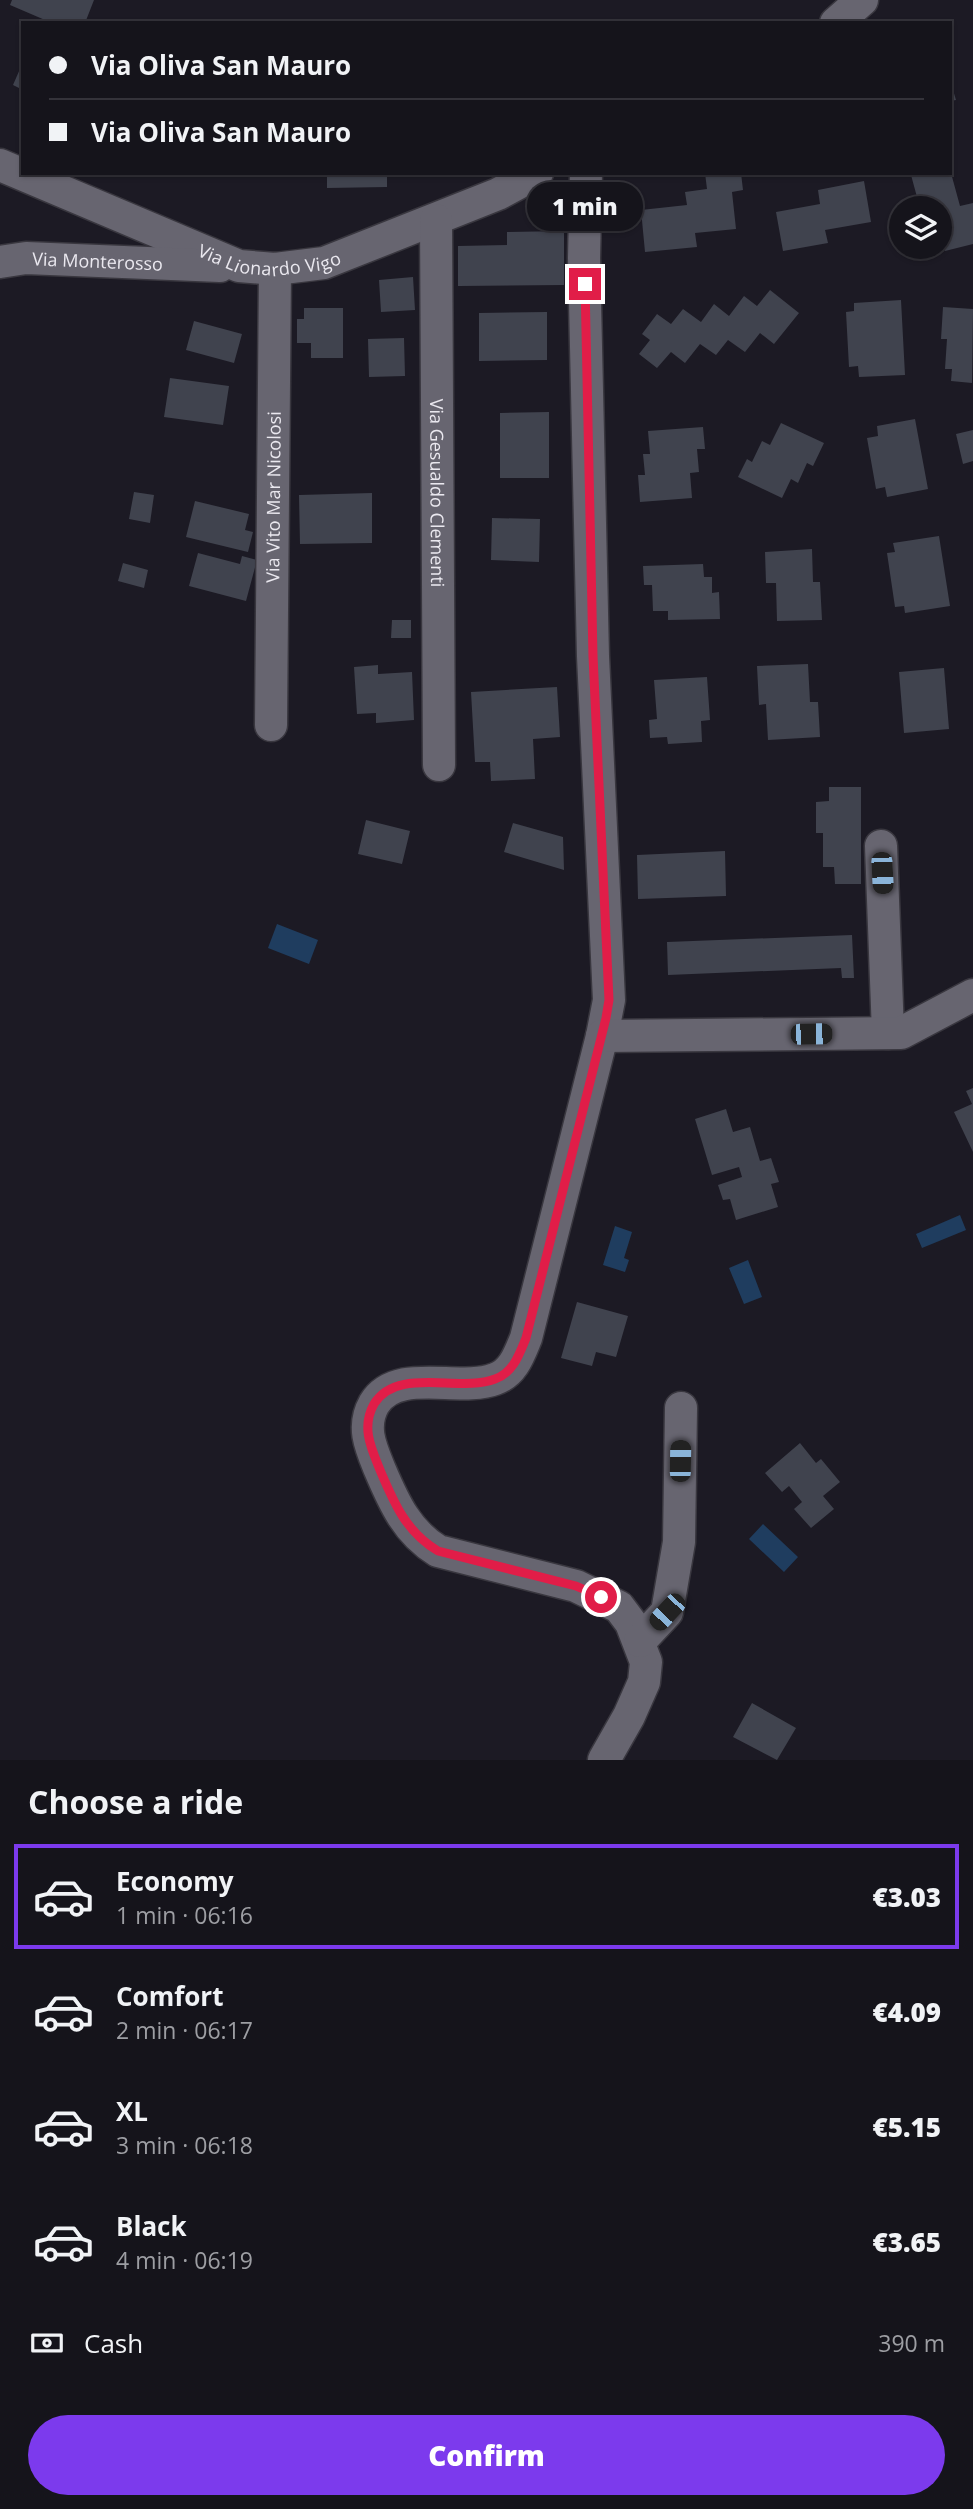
<!DOCTYPE html>
<html lang="en">
<head>
<meta charset="utf-8">
<style>
	:root { --surface:#15141b; --page:#1e1d24; --text:#f1f3f6; --muted:#9d9ea3; --line:#34333a; --accent:#7c3aed }
	body { margin:0; font-family:"Open Sans",sans-serif; background:var(--page); color:var(--text); height:100vh; display:flex; flex-direction:column; font-size:26px; white-space:nowrap }
	* { box-sizing:border-box; margin:0 }
	p { font-size:23px; color:var(--muted) }
	.icon { flex:none; width:38px; height:38px; fill:none; stroke:currentColor; stroke-width:2; stroke-linecap:round; stroke-linejoin:round }
	.map { position:relative; height:1760px; overflow:hidden }
	.panel { display:flex; flex-direction:column; background:var(--surface); flex:1 }
	.panel>* { flex:none }
	.banner { position:absolute; left:21px; top:21px; width:931px; height:154px; border-radius:0px; box-shadow:0 2px 5px #0004,0 0 0 2px var(--line); display:grid; align-content:center; height:154px; padding:0 28px; background:var(--surface) }
	.buttons { position:absolute; left:889px; top:196px; display:grid; gap:14px }
	.buttons a { display:grid; place-items:center; width:63px; height:63px; border-radius:50%; background:var(--surface); box-shadow:0 2px 5px #0004,0 0 0 2px var(--line); font-size:35px }
	.end { position:absolute; width:32px; height:32px; margin:-16px; border:9px solid #e11d48; background:#fff; box-shadow:0 0 0 4px #fff }
	.from { border-radius:50% }
	.bubble { position:absolute; height:49px; border-radius:24px; background:var(--surface); box-shadow:0 2px 5px #0004,0 0 0 2px var(--line); font-size:23px; font-weight:800; line-height:49px; text-align:center }
	.car { position:absolute; width:21px; height:42px; margin:-21px -10px; border-radius:9px; box-shadow:0 0 5px 2px #0007; background:linear-gradient(#222 24%,#8ab4d8 0 40%,#222 0 76%,#8ab4d8 0 86%,#222 0) }
	.banner b { display:flex; align-items:center; gap:24px; height:66px; font-size:26px }
	.banner b+b { border-top:2px solid var(--line) }
	.banner i { width:18px; height:18px; background:var(--text) }
	ul { padding:0; list-style:none }
	li { display:flex; align-items:center; gap:21px; height:105px; margin:0 14px 10px; padding:0 14px; border:4px solid transparent; border-radius:0px }
	li div { flex:1 }
	li b { display:block; font-size:26px }
	li em { font-style:normal; font-weight:800 }
	li.current { border-color:var(--accent) }
	li>.icon { width:63px; height:63px; stroke-width:1.5 }
	h2 { padding:0 28px; font-size:32px; line-height:84px }
	.pay { display:flex; align-items:center; gap:18px; height:77px; padding:0 28px; font-size:26px }
	.pay p { margin-inline-start:auto }
	.primary-button { display:flex; gap:14px; margin-top:auto; padding:14px 28px }
	.primary-button a { flex:1; height:80px; border-radius:42px; background:var(--accent); color:#fff; font-size:28px; font-weight:800; line-height:80px; text-align:center }
	.map>svg:first-child { display:block }
	.water { fill:#1f3d5f }
	.building { fill:#40434e }
	.lines { fill:none; stroke-linecap:round; stroke-linejoin:round }
	.minor-casing { stroke:#39373f; stroke-width:35 }
	.minor { stroke:#676570; stroke-width:32 }
	.route { stroke:#e11d48; stroke-width:9 }
	.labels { text-anchor:middle; dominant-baseline:central; stroke-width:6; stroke-linejoin:round; paint-order:stroke }
	.street-label { font-size:18px; fill:#eae8ef; stroke:#1c1a24 }
</style>
</head>
<body>
<div class="map">
<svg width="973" height="1760" viewBox="0 0 973 1760">
	<rect width="100%" height="100%" fill="#1c1a24"/>
	<path class="water" d="M277 924 318 940 309 964 268 948Z
		M960 1215 966 1230 922 1248 916 1234Z
		M615 1226 632 1232 624 1258 629 1260 625 1272 603 1265Z
		M748 1260 762 1297 744 1304 729 1268Z
		M763 1524 798 1557 784 1572 749 1539Z"/>
	<path class="building" d="M12 0H94L85 23H52L10 5Z
		M23 62V90L13 85Z
		M950 80 956 100 950 101Z
		M327 173H387V187L327 188Z
		M705 173H741L743 190 732 192 736 229 695 233 697 247 645 252 641 210 687 205 685 192 707 189Z
		M918 173H951L960 206 973 203V244L945 251 940 232V208H920L911 175Z
		M864 181 871 222 825 230 828 243 783 251 776 212 820 204 818 190Z
		M564 231V285L458 286V246L507 245V232Z
		M413 277 415 310 381 312 379 280Z
		M770 290 799 313 774 344 760 333 745 352 728 340 716 355 700 344 685 363 671 352 657 368 639 354 650 340 642 334 657 314 671 324 683 309 701 322 714 304 729 316 744 296 757 306Z
		M901 300 905 375 859 377 858 366 849 367 846 312 854 311V303Z
		M943 307 973 309 972 383 951 381 952 369H945L947 339H941Z
		M304 308H343V358H311V343H297V319H304Z
		M547 312V360L479 361V313Z
		M194 321 242 334 234 363 186 350Z
		M404 338 405 376 369 377 368 339Z
		M170 378 229 386 223 425 164 417Z
		M549 412V478H500V413Z
		M915 419 928 489 887 497 885 487 876 489 867 438 878 436 877 426Z
		M781 423 824 443 813 466 807 463 798 483 791 479 782 498 738 477 747 459 752 462 762 441 770 445Z
		M703 427 705 449H697L699 472 690 473 692 498 640 502 638 475H645L643 454H650L648 431Z
		M973 430V461L963 464 956 434Z
		M134 492 154 495 150 523 129 519Z
		M372 493V543L300 544 299 495Z
		M195 501 249 514 245 530 253 532 248 552 186 537Z
		M492 518 540 519 539 562 491 560Z
		M939 536 950 606 905 613 904 606 895 607 887 553 895 552 893 543Z
		M812 549 813 582H820L822 620 777 621 776 583H766L765 552Z
		M198 553 240 564 242 556 257 560 246 601 189 586Z
		M123 563 148 570 144 588 118 581Z
		M703 564 704 577H712V593L719 592 720 619 668 620V611H653L652 585H644L643 566Z
		M392 620H411V638H391Z
		M808 664 810 702H818L820 737 768 740 766 704 759 705 757 666Z
		M378 665V674L412 672 414 720 376 723V713L357 714 354 667Z
		M944 668 949 729 904 733 899 672Z
		M707 677 710 720 701 721 702 742 668 744 667 737 650 738 649 720 657 719 654 680Z
		M557 687 560 737 533 739 535 779 491 781 490 762H475L471 692Z
		M829 787H861V884H835L834 867H823V833H816V802L829 801Z
		M366 820 410 831 402 864 358 854Z
		M513 823 563 837 564 870 504 852Z
		M725 851 726 896 638 899 637 855Z
		M852 935 854 978H842L841 968 668 975 667 942Z
		M973 1088V1152L954 1112 972 1104 966 1091Z
		M726 1109 733 1132 750 1127 760 1161 771 1158 779 1182 771 1184 778 1207 736 1220 730 1199 723 1200 718 1185 742 1177 739 1167 712 1175 695 1119Z
		M577 1302 628 1316 616 1357 596 1352 592 1366 561 1358Z
		M800 1443 816 1463 821 1459 840 1482 823 1496 834 1509 811 1528 794 1509 802 1502 789 1486 782 1492 765 1473Z
		M752 1703 796 1728 777 1760 733 1737Z"/>
	<g class="lines">
		<defs>
			<g id="minor">
				<path d="M836 23 862 0"/>
				<path id="s1" d="M0 165 239 266 275 269 324 263 498 194 537 173"/>
				<path d="M586 173 584 258 593 656 609 1000 602 1036 526 1338C519 1355 513 1373 495 1379 459 1393 397 1366 374 1404 361 1427 371 1448 380 1470 394 1503 407 1532 438 1551L576 1586 619 1607 631 1623 646 1662 644 1682 629 1716 604 1760"/>
				<path id="s2" d="M436 220 439 765"/>
				<path id="s3" d="M0 262 26 258 220 266"/>
				<path id="s4" d="M271 725 275 269"/>
				<path d="M881 846 888 1033"/>
				<path d="M602 1036 901 1033 973 995"/>
				<path d="M640 1641 667 1612 679 1542 681 1408"/>
			</g>
		</defs>
		<use href="#minor" class="minor-casing"/>
		<use href="#minor" class="minor"/>
	</g>
	<g class="lines">
		<path class="route" d="M585 284 593 656 609 1000 606 1018 526 1338C519 1355 513 1373 495 1379 459 1393 397 1366 374 1404 361 1427 371 1448 380 1470 394 1503 406 1532 438 1551L576 1586 601 1597"/>
	</g>
	<g class="labels">
		<g class="street-label">
			<text stroke="none"><textPath href="#s1" startOffset="289">Via Lionardo Vigo</textPath></text>
			<text stroke="none"><textPath href="#s3" startOffset="98">Via Monterosso</textPath></text>
			<text stroke="none"><textPath href="#s2" startOffset="273">Via Gesualdo Clementi</textPath></text>
			<text stroke="none"><textPath href="#s4" startOffset="228">Via Vito Mar Nicolosi</textPath></text>
		</g>
	</g>
</svg>
<div class="buttons">
<a><svg class="icon" aria-label="layers" viewBox="0 0 24 24"><path d="M12 4l9 5-9 5-9-5zM3 14l9 5 9-5"/></svg></a>
</div>
<i class="end from" style="left:601px;top:1597px"></i>
<i class="end" style="left:585px;top:284px"></i>
<div class="bubble" style="left:527px;top:182px;width:116px">1 min</div>
<i class="car" style="left:882px;top:873px;rotate:177deg"></i>
<i class="car" style="left:811px;top:1034px;rotate:89deg"></i>
<i class="car" style="left:680px;top:1461px;rotate:1deg"></i>
<i class="car" style="left:667px;top:1612px;rotate:223deg"></i>
<div class="banner">
<b><i class="from"></i>Via Oliva San Mauro</b>
<b><i></i>Via Oliva San Mauro</b>
</div>
</div>
<section class="panel">
<h2>Choose a ride</h2>
<ul>
<li class="current"><svg class="icon" aria-label="car" viewBox="0 0 24 24"><path d="M5 17H2v-5l4-1 3-4h7l3 4 3 1v5h-3M9 17h6M6 11h13"/><circle cx="7" cy="17" r="2"/><circle cx="17" cy="17" r="2"/></svg><div><b>Economy</b><p>1 min · 06:16</p></div><em>€3.03</em></li>
<li><svg class="icon" aria-label="car" viewBox="0 0 24 24"><path d="M5 17H2v-5l4-1 3-4h7l3 4 3 1v5h-3M9 17h6M6 11h13"/><circle cx="7" cy="17" r="2"/><circle cx="17" cy="17" r="2"/></svg><div><b>Comfort</b><p>2 min · 06:17</p></div><em>€4.09</em></li>
<li><svg class="icon" aria-label="car" viewBox="0 0 24 24"><path d="M5 17H2v-5l4-1 3-4h7l3 4 3 1v5h-3M9 17h6M6 11h13"/><circle cx="7" cy="17" r="2"/><circle cx="17" cy="17" r="2"/></svg><div><b>XL</b><p>3 min · 06:18</p></div><em>€5.15</em></li>
<li><svg class="icon" aria-label="car" viewBox="0 0 24 24"><path d="M5 17H2v-5l4-1 3-4h7l3 4 3 1v5h-3M9 17h6M6 11h13"/><circle cx="7" cy="17" r="2"/><circle cx="17" cy="17" r="2"/></svg><div><b>Black</b><p>4 min · 06:19</p></div><em>€3.65</em></li>
</ul>
<div class="pay"><svg class="icon" aria-label="cash" viewBox="0 0 24 24"><path d="M3 7h18v10H3z"/><circle cx="12" cy="12" r="2"/></svg>Cash<p>390 m</p></div>
<div class="primary-button"><a>Confirm</a></div>
</section>
</body>
</html>
